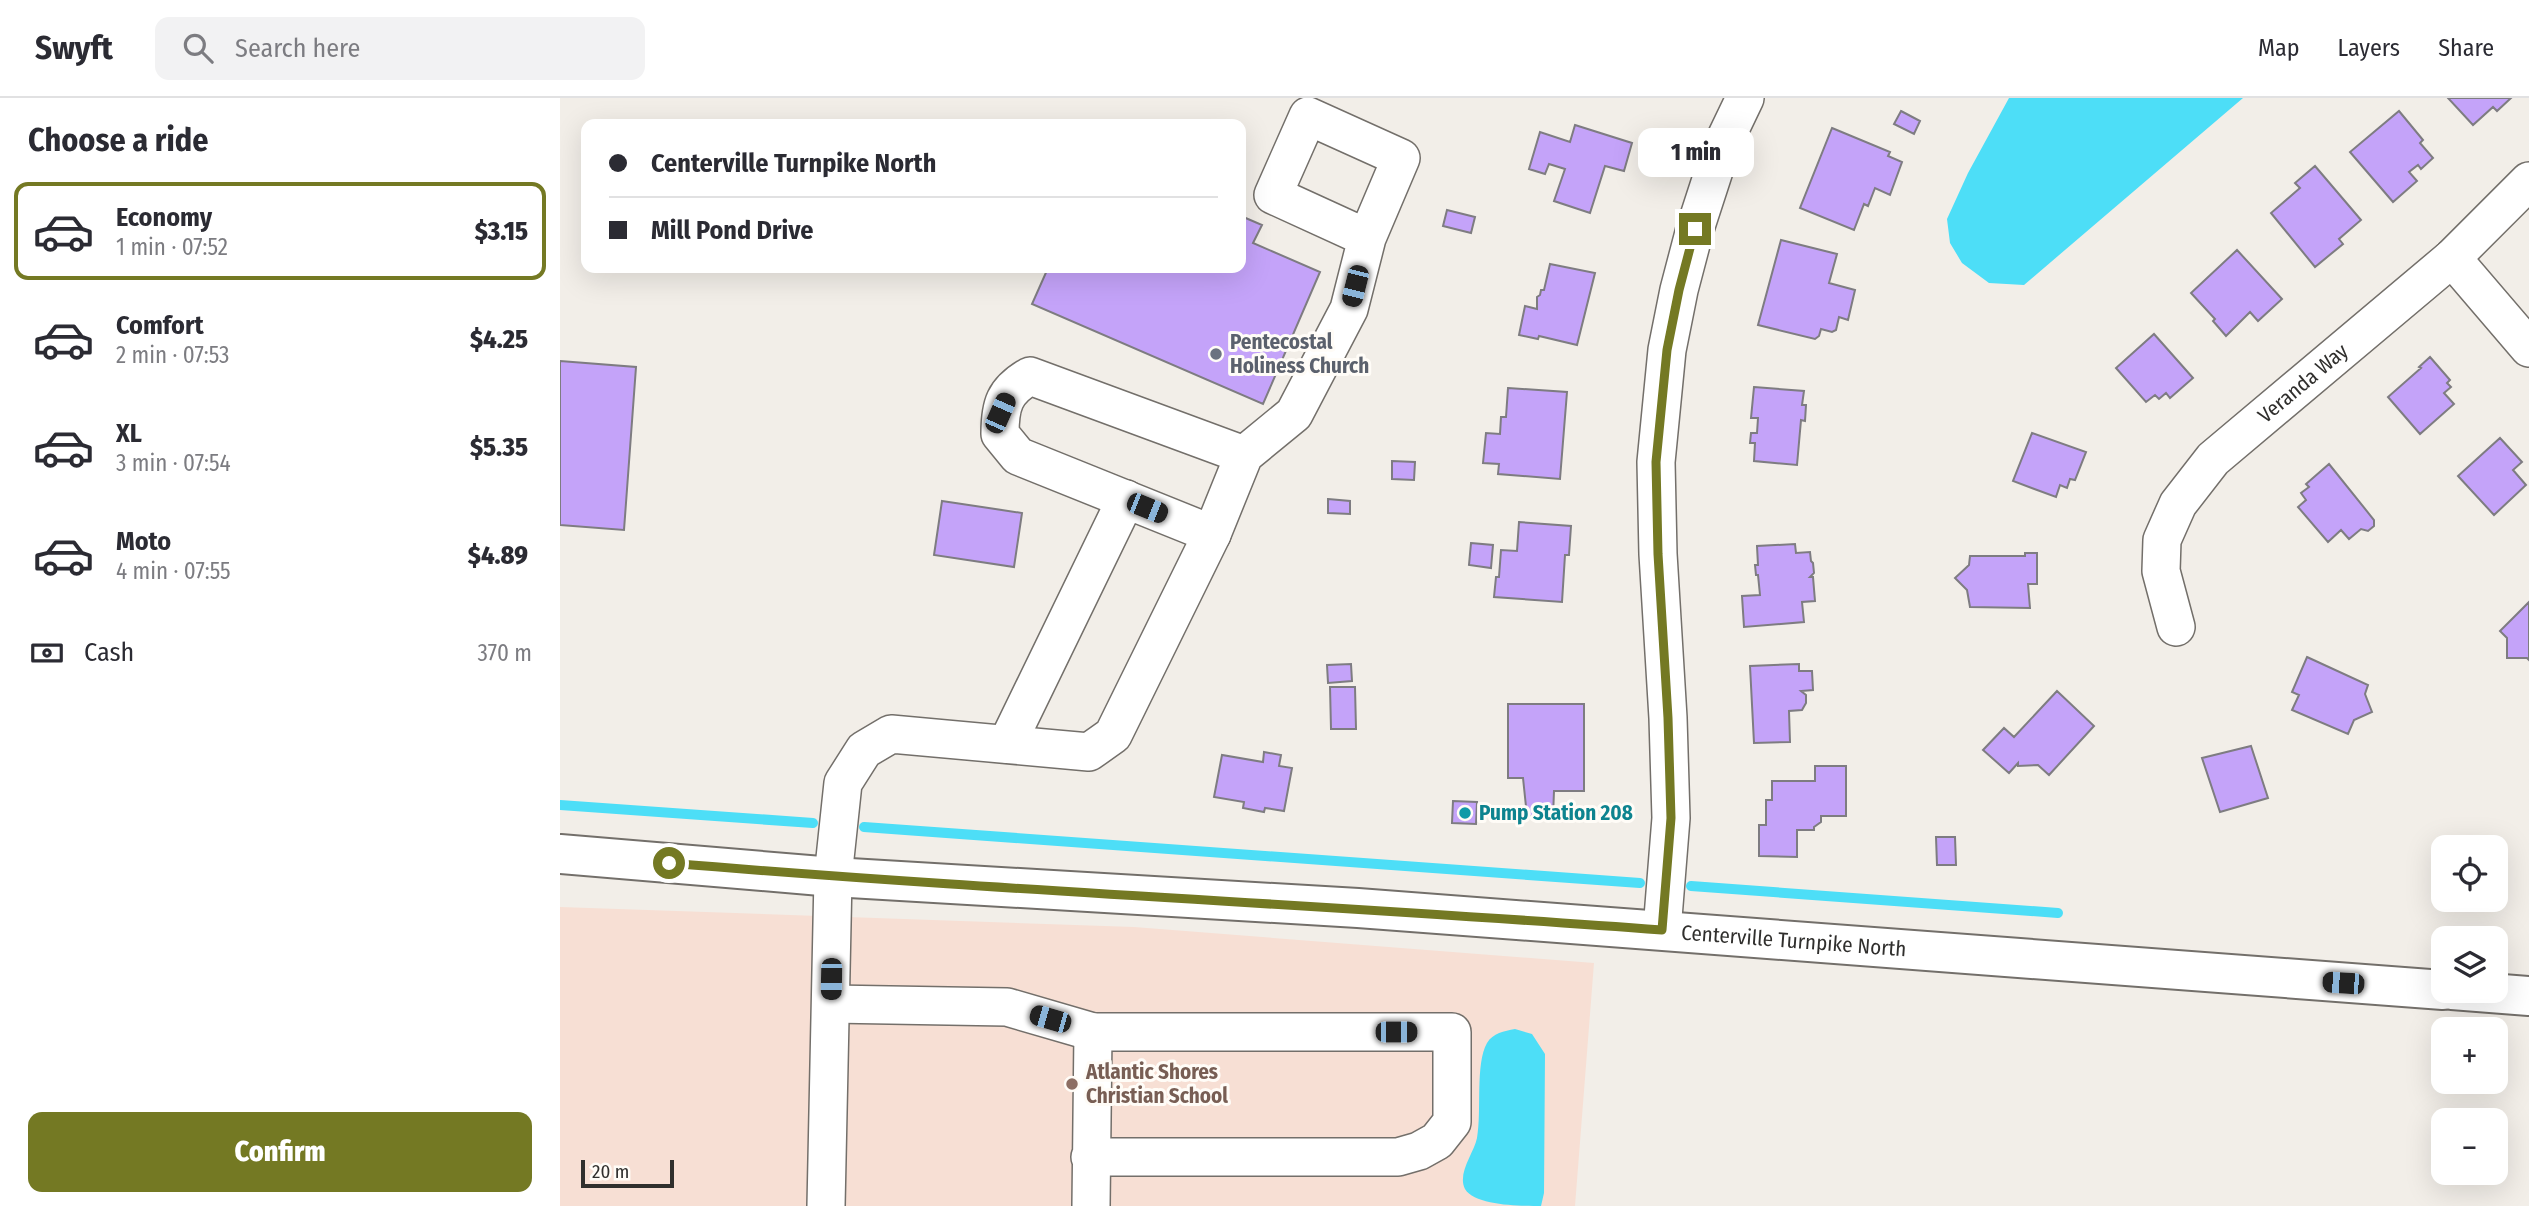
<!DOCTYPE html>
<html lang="en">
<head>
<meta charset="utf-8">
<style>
	:root { --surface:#fff; --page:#f2f2f3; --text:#2b2b33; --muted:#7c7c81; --line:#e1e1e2; --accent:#747923 }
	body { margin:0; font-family:"Fira Sans Condensed",sans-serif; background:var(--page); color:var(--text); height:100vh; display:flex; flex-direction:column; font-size:26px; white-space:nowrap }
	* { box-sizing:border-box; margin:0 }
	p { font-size:23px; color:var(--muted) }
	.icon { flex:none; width:38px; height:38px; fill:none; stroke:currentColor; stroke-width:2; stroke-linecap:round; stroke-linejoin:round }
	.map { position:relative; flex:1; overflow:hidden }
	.panel { display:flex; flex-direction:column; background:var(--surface); width:560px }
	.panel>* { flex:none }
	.banner { position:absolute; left:21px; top:21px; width:665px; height:154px; border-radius:14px; box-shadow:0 7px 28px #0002; display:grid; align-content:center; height:154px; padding:0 28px; background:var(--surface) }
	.fabs { position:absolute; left:1871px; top:737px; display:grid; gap:14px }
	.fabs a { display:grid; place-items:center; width:77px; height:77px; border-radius:14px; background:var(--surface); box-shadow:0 7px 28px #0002; font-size:35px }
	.scale { position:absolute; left:21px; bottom:18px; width:93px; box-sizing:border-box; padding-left:7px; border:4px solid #302f2d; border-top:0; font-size:19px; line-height:24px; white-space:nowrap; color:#302f2d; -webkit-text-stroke:5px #fffcf7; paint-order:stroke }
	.end { position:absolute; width:32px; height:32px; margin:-16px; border:9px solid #747923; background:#fff; box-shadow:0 0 0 4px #fff }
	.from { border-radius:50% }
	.bubble { position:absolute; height:49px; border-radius:14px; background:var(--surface); box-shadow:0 7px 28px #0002; font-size:23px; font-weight:800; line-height:49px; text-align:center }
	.car { position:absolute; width:21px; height:42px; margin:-21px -10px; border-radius:9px; box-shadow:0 0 5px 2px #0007; background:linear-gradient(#222 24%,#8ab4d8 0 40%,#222 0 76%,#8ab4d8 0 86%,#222 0) }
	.banner b { display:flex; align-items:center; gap:24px; height:66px; font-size:26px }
	.banner b+b { border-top:2px solid var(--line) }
	.banner i { width:18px; height:18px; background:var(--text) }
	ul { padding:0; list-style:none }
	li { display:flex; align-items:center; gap:21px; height:98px; margin:0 14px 10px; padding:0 14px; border:4px solid transparent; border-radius:14px }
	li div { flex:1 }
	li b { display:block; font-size:26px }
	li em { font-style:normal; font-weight:800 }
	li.selected { border-color:var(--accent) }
	li>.icon { width:63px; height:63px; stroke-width:1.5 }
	h2 { padding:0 28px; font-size:32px; line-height:84px }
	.pay { display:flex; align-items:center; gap:18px; height:77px; padding:0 28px; font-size:26px }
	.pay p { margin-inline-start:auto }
	.primary-button { display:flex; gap:14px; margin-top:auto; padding:14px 28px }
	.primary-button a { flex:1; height:80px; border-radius:14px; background:var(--accent); color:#fff; font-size:28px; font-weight:800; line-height:80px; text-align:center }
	header { display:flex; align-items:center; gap:42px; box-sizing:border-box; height:98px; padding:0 35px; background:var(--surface); border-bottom:2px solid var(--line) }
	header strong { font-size:33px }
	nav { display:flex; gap:38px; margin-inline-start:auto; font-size:24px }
	.search { width:490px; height:63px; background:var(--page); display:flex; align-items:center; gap:18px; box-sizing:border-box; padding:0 24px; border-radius:14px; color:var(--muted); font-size:26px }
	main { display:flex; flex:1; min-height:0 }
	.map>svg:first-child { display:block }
	.education { fill:#f7dfd4 }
	.water { fill:#4ddef7 }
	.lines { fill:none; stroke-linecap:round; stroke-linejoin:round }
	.stream { stroke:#4ddef7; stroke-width:10 }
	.building { fill:#c4a3f9; stroke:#7e7c81; stroke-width:2 }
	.minor-casing { stroke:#736f6a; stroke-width:40 }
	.major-casing { stroke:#736f6a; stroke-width:42 }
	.minor { stroke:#fff; stroke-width:37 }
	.major { stroke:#fff; stroke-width:38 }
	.route { stroke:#747923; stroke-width:9 }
	.worship-dot { fill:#6b7280; stroke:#fffcf7; stroke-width:2.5 }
	.culture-dot { fill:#0f9aa8; stroke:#fffcf7; stroke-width:2.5 }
	.education-dot { fill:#8d6e63; stroke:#fffcf7; stroke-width:2.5 }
	.labels { text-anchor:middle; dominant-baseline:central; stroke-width:6; stroke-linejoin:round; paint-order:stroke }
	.worship-label { font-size:21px; font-weight:bold; fill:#5b616d; stroke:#fffcf7; text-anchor:start }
	.street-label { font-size:21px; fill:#302f2d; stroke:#fffcf7 }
	.culture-label { font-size:21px; font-weight:bold; fill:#0d838f; stroke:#fffcf7; text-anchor:start }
	.education-label { font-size:21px; font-weight:bold; fill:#785e54; stroke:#fffcf7; text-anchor:start }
</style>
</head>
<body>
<header>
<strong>Swyft</strong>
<div class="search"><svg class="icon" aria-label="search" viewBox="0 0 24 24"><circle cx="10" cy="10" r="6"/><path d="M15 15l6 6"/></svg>Search here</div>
<nav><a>Map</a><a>Layers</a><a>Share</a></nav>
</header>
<main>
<section class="panel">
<h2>Choose a ride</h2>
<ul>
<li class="selected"><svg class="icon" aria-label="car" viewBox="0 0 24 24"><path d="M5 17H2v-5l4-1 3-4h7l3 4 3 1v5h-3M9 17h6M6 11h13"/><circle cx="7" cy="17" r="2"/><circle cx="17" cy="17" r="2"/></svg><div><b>Economy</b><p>1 min · 07:52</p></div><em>$3.15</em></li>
<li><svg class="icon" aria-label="car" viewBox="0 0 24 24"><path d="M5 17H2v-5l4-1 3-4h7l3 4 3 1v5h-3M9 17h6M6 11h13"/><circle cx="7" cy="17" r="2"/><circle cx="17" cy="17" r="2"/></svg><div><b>Comfort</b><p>2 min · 07:53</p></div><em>$4.25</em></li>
<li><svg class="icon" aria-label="car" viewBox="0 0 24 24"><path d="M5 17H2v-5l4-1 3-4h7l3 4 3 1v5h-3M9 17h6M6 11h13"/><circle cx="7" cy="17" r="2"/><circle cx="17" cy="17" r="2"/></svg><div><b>XL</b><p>3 min · 07:54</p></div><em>$5.35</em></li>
<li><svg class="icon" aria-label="car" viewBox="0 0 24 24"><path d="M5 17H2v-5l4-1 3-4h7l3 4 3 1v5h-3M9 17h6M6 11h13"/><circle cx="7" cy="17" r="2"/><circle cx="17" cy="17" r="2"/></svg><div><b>Moto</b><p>4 min · 07:55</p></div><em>$4.89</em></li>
</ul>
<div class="pay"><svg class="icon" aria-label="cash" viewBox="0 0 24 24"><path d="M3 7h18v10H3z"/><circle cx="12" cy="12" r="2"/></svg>Cash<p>370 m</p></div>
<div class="primary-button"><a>Confirm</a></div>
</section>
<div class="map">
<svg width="1969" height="1108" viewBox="0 0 1969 1108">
	<rect width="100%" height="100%" fill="#f2eee8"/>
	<path class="education" d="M0 809 574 829 1034 865 1015 1108H0Z"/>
	<path class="water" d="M1449 0H1683L1464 187 1429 185 1402 165 1390 145 1387 121 1408 75Z
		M955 931 972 936 985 956 984 1095 981 1108C962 1108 915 1108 905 1091 897 1075 914 1055 917 1040 922 1013 915 966 927 945 933 935 944 933 955 931Z"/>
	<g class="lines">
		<path class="stream" d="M0 707 253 725
			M304 729 1080 785
			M1131 788 1498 815"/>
	</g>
	<path class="building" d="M1888 0H1951L1937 13 1933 9 1913 27Z
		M1341 13 1360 23 1354 36 1334 26Z
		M1839 13 1863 42 1860 45 1873 60 1861 71 1858 67 1849 74 1857 83 1833 104 1790 54Z
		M1015 27 1072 45 1064 73 1045 68 1030 115 994 103 1005 71 989 66 985 76 969 71 980 34 1010 44Z
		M1272 30 1330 54 1328 58 1342 64 1330 97 1315 90 1308 108 1304 106 1294 132 1240 110Z
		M1755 68 1801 122 1779 141 1783 146 1755 169 1711 115 1740 90 1735 85Z
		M887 112 915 119 911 135 883 128Z
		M681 118 702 127 693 145 760 174 703 306 472 206 488 170H681Z
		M1221 142 1277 156 1269 185 1295 192 1288 222 1279 219 1276 232 1272 234 1261 231 1259 238 1255 241 1198 227Z
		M1677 152 1722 201 1698 223 1690 214 1666 238 1653 223 1655 221 1631 195Z
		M990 166 1035 175 1017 247 979 238 978 241 959 237 965 208 977 211V199L980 197 981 192H984Z
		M1594 236 1633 280 1610 300 1606 295 1599 301 1595 297 1586 304 1556 270Z
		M1870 259 1890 282 1887 285 1891 289 1884 295 1894 306 1860 336 1828 299 1861 270 1859 269Z
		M0 263 76 269 64 432 0 427Z
		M1194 289 1244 293 1242 307H1246L1245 323 1241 322 1237 367 1194 363 1195 345H1190L1191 335H1197L1198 320H1191Z
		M948 290 1007 294 1000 381 938 376 939 366 923 365 926 335 940 336 941 319H946Z
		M1472 335 1526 354 1515 382 1510 381 1507 390 1500 387 1496 399 1453 383Z
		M1940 340 1962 364 1953 372 1966 387 1934 417 1898 378Z
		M832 363 855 364 854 382 832 381Z
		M1769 366 1814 422V428L1808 433 1801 431 1789 441 1781 432 1768 444 1738 409 1746 402 1741 395 1749 389 1746 386Z
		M768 401 790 403V416L768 415Z
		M382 403 462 415 454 469 374 457Z
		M959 424 1011 428 1009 457H1005L1002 504 934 499 936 479H939L941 452 957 453Z
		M911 445 933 447 931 470 909 467Z
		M1235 446 1236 455 1250 454 1251 463 1253 465 1254 475 1250 479H1253L1255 503 1242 504 1244 524 1184 529 1182 498 1200 497 1198 477H1196L1195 467H1198L1197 448Z
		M1465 455H1477V486H1468L1470 510 1410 509 1407 492 1395 480 1409 467 1410 458H1465Z
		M1969 504V562L1967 560H1947V540L1940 533Z
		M1747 559 1808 587 1805 596 1812 614 1794 622 1788 636 1732 612 1739 597 1732 594Z
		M791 566 792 583 768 585 767 567Z
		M1239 566V573H1252L1253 592 1241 593 1246 597V605L1242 612 1229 613 1230 644 1194 645 1190 568Z
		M770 589H795L796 631H771Z
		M1497 593 1534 628 1489 677 1478 667 1458 668V665L1449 675 1423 652 1444 630 1454 639Z
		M948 606H1024V693H994L993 719 967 718 963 680H948Z
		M1691 648 1708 700 1660 714 1642 660Z
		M704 654 721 657 719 668 732 670 724 713 705 710 704 714 683 710 684 704 654 699 662 657 703 664Z
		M1255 668H1286V718H1261V724L1254 729V732H1237V759L1199 758V727H1206V702H1212V683H1255Z
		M893 703 917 704 916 726 892 725Z
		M1376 739H1395L1396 767H1377Z"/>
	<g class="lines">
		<defs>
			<g id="minor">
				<path d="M1892 160 1969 250"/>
				<path d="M652 436 458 358 440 336C440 307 444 293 470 278L684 357"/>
				<path id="s1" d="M1616 529 1601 473 1602 442 1618 406 1653 361 1892 160 1969 83"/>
				<path d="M447 646 566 401"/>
				<path d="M1102 832 1111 720 1108 620 1098 456 1096 364 1107 252 1119 192 1135 131 1162 48 1185 0"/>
				<path d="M271 906 447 909 533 934"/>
				<path d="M530 1059H838L859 1053 877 1043 892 1024V934H533L531 1108"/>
				<path d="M266 1108 273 779 283 685 304 652 331 636 529 654 553 637 652 436 684 357 734 316 789 211 807 140 841 60 748 18 713 97 807 140"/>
			</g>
			<g id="major">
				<path id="s2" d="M0 756 273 779 798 810 1883 892"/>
				<path d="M1892 892 1969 898"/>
			</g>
		</defs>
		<use href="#minor" class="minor-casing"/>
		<use href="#major" class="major-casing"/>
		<use href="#minor" class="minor"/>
		<use href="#major" class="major"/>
	</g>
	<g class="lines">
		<path class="route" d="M109 765C440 793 771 807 1102 832L1111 720 1108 620 1098 456 1096 364 1107 252 1119 192 1135 131"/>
	</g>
	<circle class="worship-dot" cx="656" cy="256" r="7"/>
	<circle class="culture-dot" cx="905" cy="715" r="7"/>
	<circle class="education-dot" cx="512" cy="986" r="7"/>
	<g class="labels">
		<g class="worship-label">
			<text x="670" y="244">Pentecostal<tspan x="670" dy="24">Holiness Church</tspan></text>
		</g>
		<g class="street-label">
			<text stroke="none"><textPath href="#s1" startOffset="303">Veranda Way</textPath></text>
			<text stroke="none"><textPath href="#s2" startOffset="1237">Centerville Turnpike North</textPath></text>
		</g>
		<g class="culture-label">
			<text x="919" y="715">Pump Station 208</text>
		</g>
		<g class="education-label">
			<text x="526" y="974">Atlantic Shores<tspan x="526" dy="24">Christian School</tspan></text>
		</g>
	</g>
</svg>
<div class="fabs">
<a><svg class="icon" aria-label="locate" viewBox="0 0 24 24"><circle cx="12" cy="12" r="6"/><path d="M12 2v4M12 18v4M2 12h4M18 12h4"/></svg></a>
<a><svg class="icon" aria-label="layers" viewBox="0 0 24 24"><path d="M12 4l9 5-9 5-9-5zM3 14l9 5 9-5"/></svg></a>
<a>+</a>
<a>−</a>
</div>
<div class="scale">20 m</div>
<i class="end from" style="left:109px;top:765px"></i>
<i class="end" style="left:1135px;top:131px"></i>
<div class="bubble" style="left:1078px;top:30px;width:116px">1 min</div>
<i class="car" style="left:795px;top:188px;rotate:194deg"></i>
<i class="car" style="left:440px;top:315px;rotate:24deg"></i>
<i class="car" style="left:587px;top:410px;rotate:112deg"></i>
<i class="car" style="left:271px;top:881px;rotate:181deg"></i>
<i class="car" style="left:1783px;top:885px;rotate:274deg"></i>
<i class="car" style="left:490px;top:921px;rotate:286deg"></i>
<i class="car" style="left:836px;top:934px;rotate:90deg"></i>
<div class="banner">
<b><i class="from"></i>Centerville Turnpike North</b>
<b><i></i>Mill Pond Drive</b>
</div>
</div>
</main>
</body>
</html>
